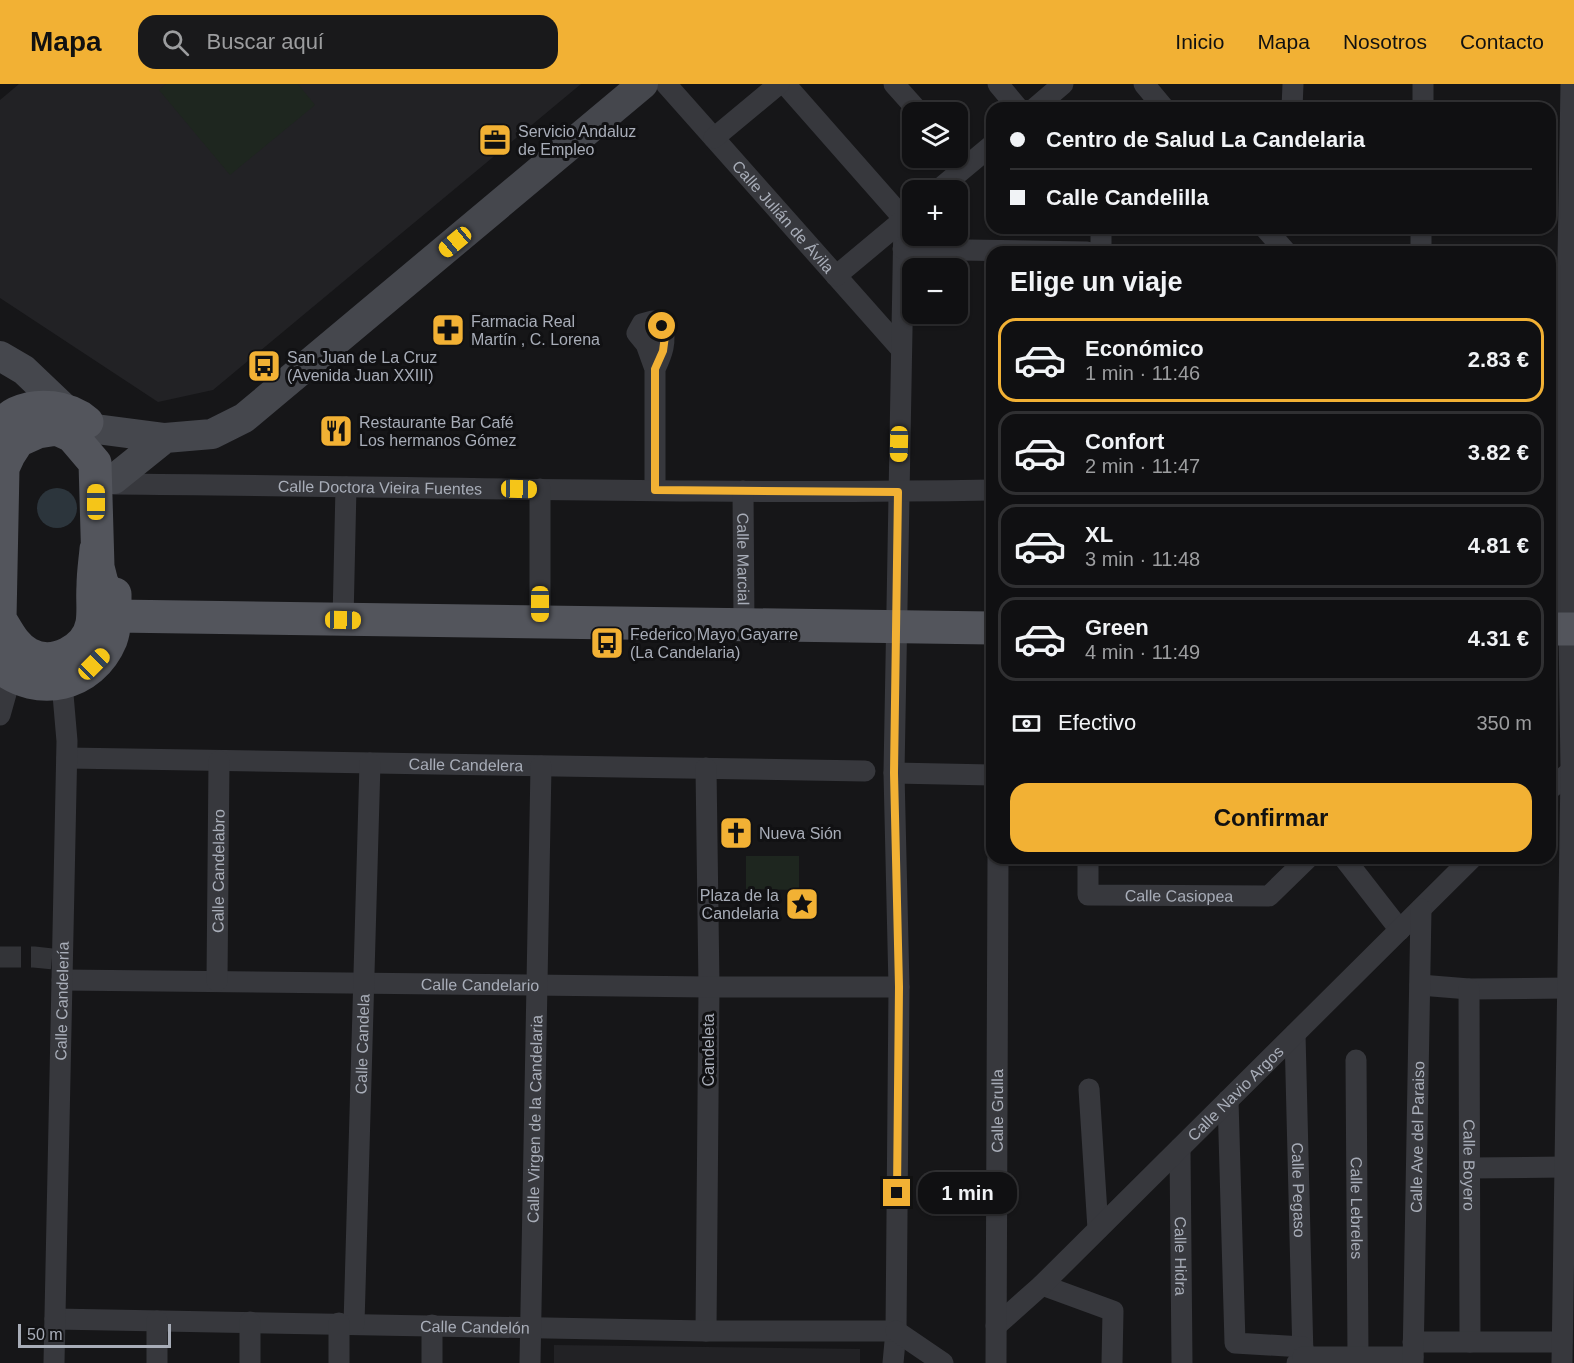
<!DOCTYPE html>
<html lang="es">
<head>
<meta charset="utf-8">
<style>
	:root { --surface:#101012; --page:#19191b; --text:#f1f3f6; --muted:#9c9d9f; --line:#303032; --accent:#f2b134 }
	body { margin:0; font-family:Helvetica,sans-serif; background:var(--page); color:var(--text); height:100vh; display:flex; flex-direction:column; font-size:22px; white-space:nowrap }
	* { box-sizing:border-box; margin:0 }
	p { font-size:20px; color:var(--muted) }
	.icon { flex:none; width:33px; height:33px; fill:none; stroke:currentColor; stroke-width:2; stroke-linecap:round; stroke-linejoin:round }
	.map { position:relative; flex:1; overflow:hidden }
	.drawer { position:absolute; left:986px; top:162px; width:570px; height:618px; display:flex; flex-direction:column; background:var(--surface); border-radius:18px; box-shadow:0 2px 4px #0004,0 0 0 2px var(--line) }
	.drawer>* { flex:none }
	.hud { position:absolute; left:986px; top:18px; width:570px; height:132px; border-radius:18px; box-shadow:0 2px 4px #0004,0 0 0 2px var(--line); display:grid; align-content:center; height:132px; padding:0 24px; background:var(--surface) }
	.fabs { position:absolute; left:902px; top:18px; display:grid; gap:12px }
	.fabs a { display:grid; place-items:center; width:66px; height:66px; border-radius:12px; background:var(--surface); box-shadow:0 2px 4px #0004,0 0 0 2px var(--line); font-size:30px }
	.scale { position:absolute; left:18px; bottom:15px; width:153px; box-sizing:border-box; padding-left:6px; border:3px solid #a8adb8; border-top:0; font-size:16px; line-height:21px; white-space:nowrap; color:#a8adb8; -webkit-text-stroke:4px #111113; paint-order:stroke }
	.end { position:absolute; width:27px; height:27px; margin:-14px; border:8px solid #f2b134; background:#111; box-shadow:0 0 0 3px #111 }
	.from { border-radius:50% }
	.bubble { position:absolute; height:42px; border-radius:18px; background:var(--surface); box-shadow:0 2px 4px #0004,0 0 0 2px var(--line); font-size:20px; font-weight:700; line-height:42px; text-align:center }
	.car { position:absolute; width:18px; height:36px; margin:-18px -9px; border-radius:8px; box-shadow:0 0 4px 2px #0007; background:linear-gradient(#f5c518 24%,#345 0 40%,#f5c518 0 76%,#345 0 86%,#f5c518 0) }
	.hud b { display:flex; align-items:center; gap:21px; height:57px; font-size:22px }
	.hud b+b { border-top:2px solid var(--line) }
	.hud i { width:15px; height:15px; background:var(--text) }
	ul { padding:0; list-style:none }
	li { display:flex; align-items:center; gap:18px; height:84px; margin:0 12px 9px; padding:0 12px; border:3px solid var(--line); border-radius:18px }
	li div { flex:1 }
	li b { display:block; font-size:22px }
	li em { font-style:normal; font-weight:700 }
	li.active { border-color:var(--accent) }
	li>.icon { width:54px; height:54px; stroke-width:1.5 }
	h2 { padding:0 24px; font-size:27px; line-height:72px }
	.pay { display:flex; align-items:center; gap:15px; height:66px; padding:0 24px; font-size:22px }
	.pay p { margin-inline-start:auto }
	.primary-button { display:flex; gap:12px; margin-top:auto; padding:12px 24px }
	.primary-button a { flex:1; height:69px; border-radius:18px; background:var(--accent); color:#111; font-size:24px; font-weight:700; line-height:69px; text-align:center }
	header { display:flex; align-items:center; gap:36px; box-sizing:border-box; height:84px; padding:0 30px; background:var(--accent); color:#111 }
	header strong { font-size:28px }
	nav { display:flex; gap:33px; margin-inline-start:auto; font-size:21px }
	.search { width:420px; height:54px; background:var(--page); display:flex; align-items:center; gap:15px; box-sizing:border-box; padding:0 21px; border-radius:18px; color:var(--muted); font-size:22px }
	.map>svg:first-child { display:block }
	.built { fill:#222225 }
	.green { fill:#1e261f }
	.water { fill:#2c353c }
	.lines { fill:none; stroke-linecap:round; stroke-linejoin:round }
	.street-tunnel { stroke:#333438; stroke-width:21; stroke-dasharray:21 10; stroke-linecap:butt }
	.street { stroke:#37383d; stroke-width:21 }
	.secondary { stroke:#45474d; stroke-width:30 }
	.primary { stroke:#53555c; stroke-width:33 }
	.route { stroke:#f2b134; stroke-width:8 }
	.labels { text-anchor:middle; dominant-baseline:central; stroke-width:6; stroke-linejoin:round; paint-order:stroke }
	.poi-label { font-size:16px; fill:#a8adb8; stroke:#111113; text-anchor:start }
	.street-label { font-size:16px; fill:#a8adb8; stroke:#111113 }
</style>
</head>
<body>
<header>
<strong>Mapa</strong>
<div class="search"><svg class="icon" aria-label="search" viewBox="0 0 24 24"><circle cx="10" cy="10" r="6"/><path d="M15 15l6 6"/></svg>Buscar aquí</div>
<nav><a>Inicio</a><a>Mapa</a><a>Nosotros</a><a>Contacto</a></nav>
</header>
<div class="map">
<svg width="1574" height="1279" viewBox="0 0 1574 1279">
	<rect width="100%" height="100%" fill="#161618"/>
	<path class="built" d="M19 0H581L213 306 158 318 0 214V16Z
		M554 1261 860 1265V1279H554Z"/>
	<path class="green" d="M166 0H298L315 21 230 91 159 6Z
		M746 772H799V806L746 805Z"/>
	<path class="water" d="M37 424a20 20 0 1 1 40 0a20 20 0 1 1-40 0Z"/>
	<g class="lines">
		<path class="street-tunnel" d="M0 873H34L63 876"/>
		<g class="street">
			<path id="s1" d="M666 0 901 265"/>
			<path d="M785 0 904 135 894 689 899 903 896 1247 893 1279"/>
			<path d="M894 0 919 28"/>
			<path d="M998 0 1018 24"/>
			<path d="M1144 0 1164 24"/>
			<path d="M1035 24 1063 0"/>
			<path d="M1292 24 1293 0"/>
			<path d="M1423 24V0"/>
			<path d="M714 54 779 0"/>
			<path d="M938 106 992 61"/>
			<path d="M1101 144V168"/>
			<path d="M1265 144 1286 168"/>
			<path d="M903 165 1087 168"/>
			<path d="M1421 168V144"/>
			<path d="M836 192 909 131"/>
			<path d="M655 285C662 270 667 258 662 241L653 237 642 240 637 249 646 260 655 285V406"/>
			<path id="s2" d="M114 400C406 402 699 411 992 406"/>
			<path id="s3" d="M743 407 744 541"/>
			<path d="M343 536 346 403"/>
			<path d="M540 539V405"/>
			<path d="M0 631 11 592"/>
			<path id="s4" d="M67 674 865 687"/>
			<path d="M706 684 709 903 706 1247"/>
			<path d="M894 689 992 691"/>
			<path d="M1550 705 1571 687"/>
			<path id="s5" d="M1088 774V811L1269 812 1308 774"/>
			<path d="M1344 774 1400 846"/>
			<path id="s6" d="M62 896 709 903H899"/>
			<path id="s7" d="M217 897 219 677"/>
			<path d="M1420 901 1469 905 1568 904"/>
			<path id="s8" d="M1469 905 1470 1258"/>
			<path id="s9" d="M1295 950 1303 1273 1297 1279"/>
			<path id="s10" d="M1356 976 1358 1273"/>
			<path d="M1089 1005 1098 1145"/>
			<path d="M1228 1016 1235 1259 1303 1263"/>
			<path id="s11" d="M1180 1064 1182 1279"/>
			<path d="M1470 1084 1565 1083"/>
			<path d="M1042 1201 1113 1227 1112 1279"/>
			<path id="s12" d="M55 1235 706 1247H896"/>
			<path id="s13" d="M354 1240 370 679"/>
			<path id="s14" d="M996 1242 1042 1201 1472 774"/>
			<path d="M896 1247 943 1279"/>
			<path d="M1413 1258H1562"/>
			<path d="M1303 1273H1413"/>
			<path id="s15" d="M54 1279 67 657 62 599"/>
			<path d="M157 1279V1237"/>
			<path d="M250 1279V1238"/>
			<path d="M339 1279V1239"/>
			<path d="M432 1279V1241"/>
			<path id="s16" d="M530 1279 541 682"/>
			<path id="s17" d="M996 1279 998 774"/>
			<path id="s18" d="M1413 1279 1421 825"/>
			<path d="M1562 1279 1571 687 1569 545 1564 408 1571 0"/>
		</g>
		<path class="secondary" d="M0 272 24 286 65 325
			M96 345 165 354 212 350 244 334 643 0
			M114 395 165 354"/>
		<path class="primary" d="M0 340C5 337 10 332 16 329 38 319 68 322 87 338
			M96 465C95 477 93 489 93 502 92 514 94 527 92 539 87 566 53 583 29 570 15 563 8 548 0 535L3 384 9 371 18 357 38 348 57 345 72 352 95 379 98 483 102 499 115 519
			M115 532 992 544
			M1550 545H1574
			M0 583C38 614 92 602 111 556 116 542 115 525 115 510"/>
	</g>
	<g class="lines">
		<path class="route" d="M662 242 665 252 663 267 655 285V406L898 408 894 689 899 903 897 1109"/>
	</g>
	<defs>
		<symbol id="office-square" viewBox="-11 -11 22 22"><rect x="-9" y="-9" width="18" height="18" rx="4" fill="#f2b134" stroke="#111113"/><path d="M-6-3h4V-5.5h4V-3h4V5H-6ZM-1-4.5V-3h2v-1.5ZM-6 0V1H6V0Z" fill="#111"/></symbol>
		<symbol id="pharmacy-square" viewBox="-11 -11 22 22"><rect x="-9" y="-9" width="18" height="18" rx="4" fill="#f2b134" stroke="#111113"/><path d="M-2-6h4v4h4v4h-4v4h-4v-4h-4v-4h4Z" fill="#111"/></symbol>
		<symbol id="bus-square" viewBox="-11 -11 22 22"><rect x="-9" y="-9" width="18" height="18" rx="4" fill="#f2b134" stroke="#111113"/><path d="M-5-6H5V4H4V6H2V4H-2V6H-4V4H-5ZM-3.5-4V0h7V-4ZM-3.5 1.2v1.5H-2V1.2ZM2 1.2v1.5H3.5V1.2Z" fill="#111"/></symbol>
		<symbol id="restaurant-square" viewBox="-11 -11 22 22"><rect x="-9" y="-9" width="18" height="18" rx="4" fill="#f2b134" stroke="#111113"/><path d="M-5-6h1v4h1v-4h1v4h1v-4h1v5L-1.5 .5V6h-2V.5L-5-1ZM5-6V6H3V1.5H1.5Q1.5-4 5-6Z" fill="#111"/></symbol>
		<symbol id="church-square" viewBox="-11 -11 22 22"><rect x="-9" y="-9" width="18" height="18" rx="4" fill="#f2b134" stroke="#111113"/><path d="M-1.2-6h2.4v3.5h3.3v2.4h-3.3V6h-2.4V-.1h-3.3v-2.4h3.3Z" fill="#111"/></symbol>
		<symbol id="sight-square" viewBox="-11 -11 22 22"><rect x="-9" y="-9" width="18" height="18" rx="4" fill="#f2b134" stroke="#111113"/><path d="M0-6L1.8-2.2L6-1.7L2.9 1.2L3.7 5.4L0 3.3L-3.7 5.4L-2.9 1.2L-6-1.7L-1.8-2.2Z" fill="#111"/></symbol>
	</defs>
	<g fill-rule="evenodd">
		<use href="#office-square" x="476" y="37" width="38" height="38"/>
		<use href="#pharmacy-square" x="429" y="227" width="38" height="38"/>
		<use href="#bus-square" x="245" y="263" width="38" height="38"/>
		<use href="#restaurant-square" x="317" y="328" width="38" height="38"/>
		<use href="#bus-square" x="588" y="540" width="38" height="38"/>
		<use href="#church-square" x="717" y="730" width="38" height="38"/>
		<use href="#sight-square" x="783" y="801" width="38" height="38"/>
	</g>
	<g class="labels">
		<g class="poi-label">
			<text x="518" y="47">Servicio Andaluz<tspan x="518" dy="18">de Empleo</tspan></text>
			<text x="471" y="237">Farmacia Real<tspan x="471" dy="18">Martín , C. Lorena</tspan></text>
			<text x="287" y="273">San Juan de La Cruz<tspan x="287" dy="18">(Avenida Juan XXIII)</tspan></text>
			<text x="359" y="338">Restaurante Bar Café<tspan x="359" dy="18">Los hermanos Gómez</tspan></text>
			<text x="630" y="550">Federico Mayo Gayarre<tspan x="630" dy="18">(La Candelaria)</tspan></text>
			<text x="759" y="749">Nueva Sión</text>
			<text x="779" y="811" text-anchor="end">Plaza de la<tspan x="779" dy="18">Candelaria</tspan></text>
		</g>
		<g class="street-label">
			<text stroke="none"><textPath href="#s1" startOffset="177">Calle Julián de Ávila</textPath></text>
			<text stroke="none"><textPath href="#s2" startOffset="266">Calle Doctora Vieira Fuentes</textPath></text>
			<text stroke="none"><textPath href="#s3" startOffset="68">Calle Marcial</textPath></text>
			<text stroke="none"><textPath href="#s4" startOffset="399">Calle Candelera</textPath></text>
			<text stroke="none"><textPath href="#s7" startOffset="110">Calle Candelabro</textPath></text>
			<text stroke="none"><textPath href="#s5" startOffset="128">Calle Casiopea</textPath></text>
			<text stroke="none"><textPath href="#s6" startOffset="418">Calle Candelario</textPath></text>
			<text stroke="none"><textPath href="#s15" startOffset="362">Calle Candelería</textPath></text>
			<text stroke="none"><textPath href="#s13" startOffset="280">Calle Candela</textPath></text>
			<text transform="translate(708 966) rotate(-90)">Candeleta</text>
			<text stroke="none"><textPath href="#s14" startOffset="334">Calle Navio Argos</textPath></text>
			<text stroke="none"><textPath href="#s17" startOffset="252">Calle Grulla</textPath></text>
			<text stroke="none"><textPath href="#s16" startOffset="244">Calle Virgen de la Candelaria</textPath></text>
			<text stroke="none"><textPath href="#s18" startOffset="226">Calle Ave del Paraiso</textPath></text>
			<text stroke="none"><textPath href="#s8" startOffset="176">Calle Boyero</textPath></text>
			<text stroke="none"><textPath href="#s9" startOffset="156">Calle Pegaso</textPath></text>
			<text stroke="none"><textPath href="#s10" startOffset="148">Calle Lebreles</textPath></text>
			<text stroke="none"><textPath href="#s11" startOffset="108">Calle Hidra</textPath></text>
			<text stroke="none"><textPath href="#s12" startOffset="420">Calle Candelón</textPath></text>
		</g>
	</g>
</svg>
<div class="fabs">
<a><svg class="icon" aria-label="layers" viewBox="0 0 24 24"><path d="M12 4l9 5-9 5-9-5zM3 14l9 5 9-5"/></svg></a>
<a>+</a>
<a>−</a>
</div>
<div class="scale">50 m</div>
<i class="end from" style="left:662px;top:242px"></i>
<i class="end" style="left:897px;top:1109px"></i>
<div class="bubble" style="left:918px;top:1088px;width:99px">1 min</div>
<i class="car" style="left:455px;top:158px;rotate:230deg"></i>
<i class="car" style="left:899px;top:360px;rotate:181deg"></i>
<i class="car" style="left:519px;top:405px;rotate:91deg"></i>
<i class="car" style="left:96px;top:418px;rotate:0deg"></i>
<i class="car" style="left:540px;top:520px;rotate:180deg"></i>
<i class="car" style="left:343px;top:536px;rotate:91deg"></i>
<i class="car" style="left:94px;top:580px;rotate:45deg"></i>
<div class="hud">
<b><i class="from"></i>Centro de Salud La Candelaria</b>
<b><i></i>Calle Candelilla</b>
</div>
<section class="drawer">
<h2>Elige un viaje</h2>
<ul>
<li class="active"><svg class="icon" aria-label="car" viewBox="0 0 24 24"><path d="M5 17H2v-5l4-1 3-4h7l3 4 3 1v5h-3M9 17h6M6 11h13"/><circle cx="7" cy="17" r="2"/><circle cx="17" cy="17" r="2"/></svg><div><b>Económico</b><p>1 min · 11:46</p></div><em>2.83 €</em></li>
<li><svg class="icon" aria-label="car" viewBox="0 0 24 24"><path d="M5 17H2v-5l4-1 3-4h7l3 4 3 1v5h-3M9 17h6M6 11h13"/><circle cx="7" cy="17" r="2"/><circle cx="17" cy="17" r="2"/></svg><div><b>Confort</b><p>2 min · 11:47</p></div><em>3.82 €</em></li>
<li><svg class="icon" aria-label="car" viewBox="0 0 24 24"><path d="M5 17H2v-5l4-1 3-4h7l3 4 3 1v5h-3M9 17h6M6 11h13"/><circle cx="7" cy="17" r="2"/><circle cx="17" cy="17" r="2"/></svg><div><b>XL</b><p>3 min · 11:48</p></div><em>4.81 €</em></li>
<li><svg class="icon" aria-label="car" viewBox="0 0 24 24"><path d="M5 17H2v-5l4-1 3-4h7l3 4 3 1v5h-3M9 17h6M6 11h13"/><circle cx="7" cy="17" r="2"/><circle cx="17" cy="17" r="2"/></svg><div><b>Green</b><p>4 min · 11:49</p></div><em>4.31 €</em></li>
</ul>
<div class="pay"><svg class="icon" aria-label="cash" viewBox="0 0 24 24"><path d="M3 7h18v10H3z"/><circle cx="12" cy="12" r="2"/></svg>Efectivo<p>350 m</p></div>
<div class="primary-button"><a>Confirmar</a></div>
</section>
</div>
</body>
</html>
